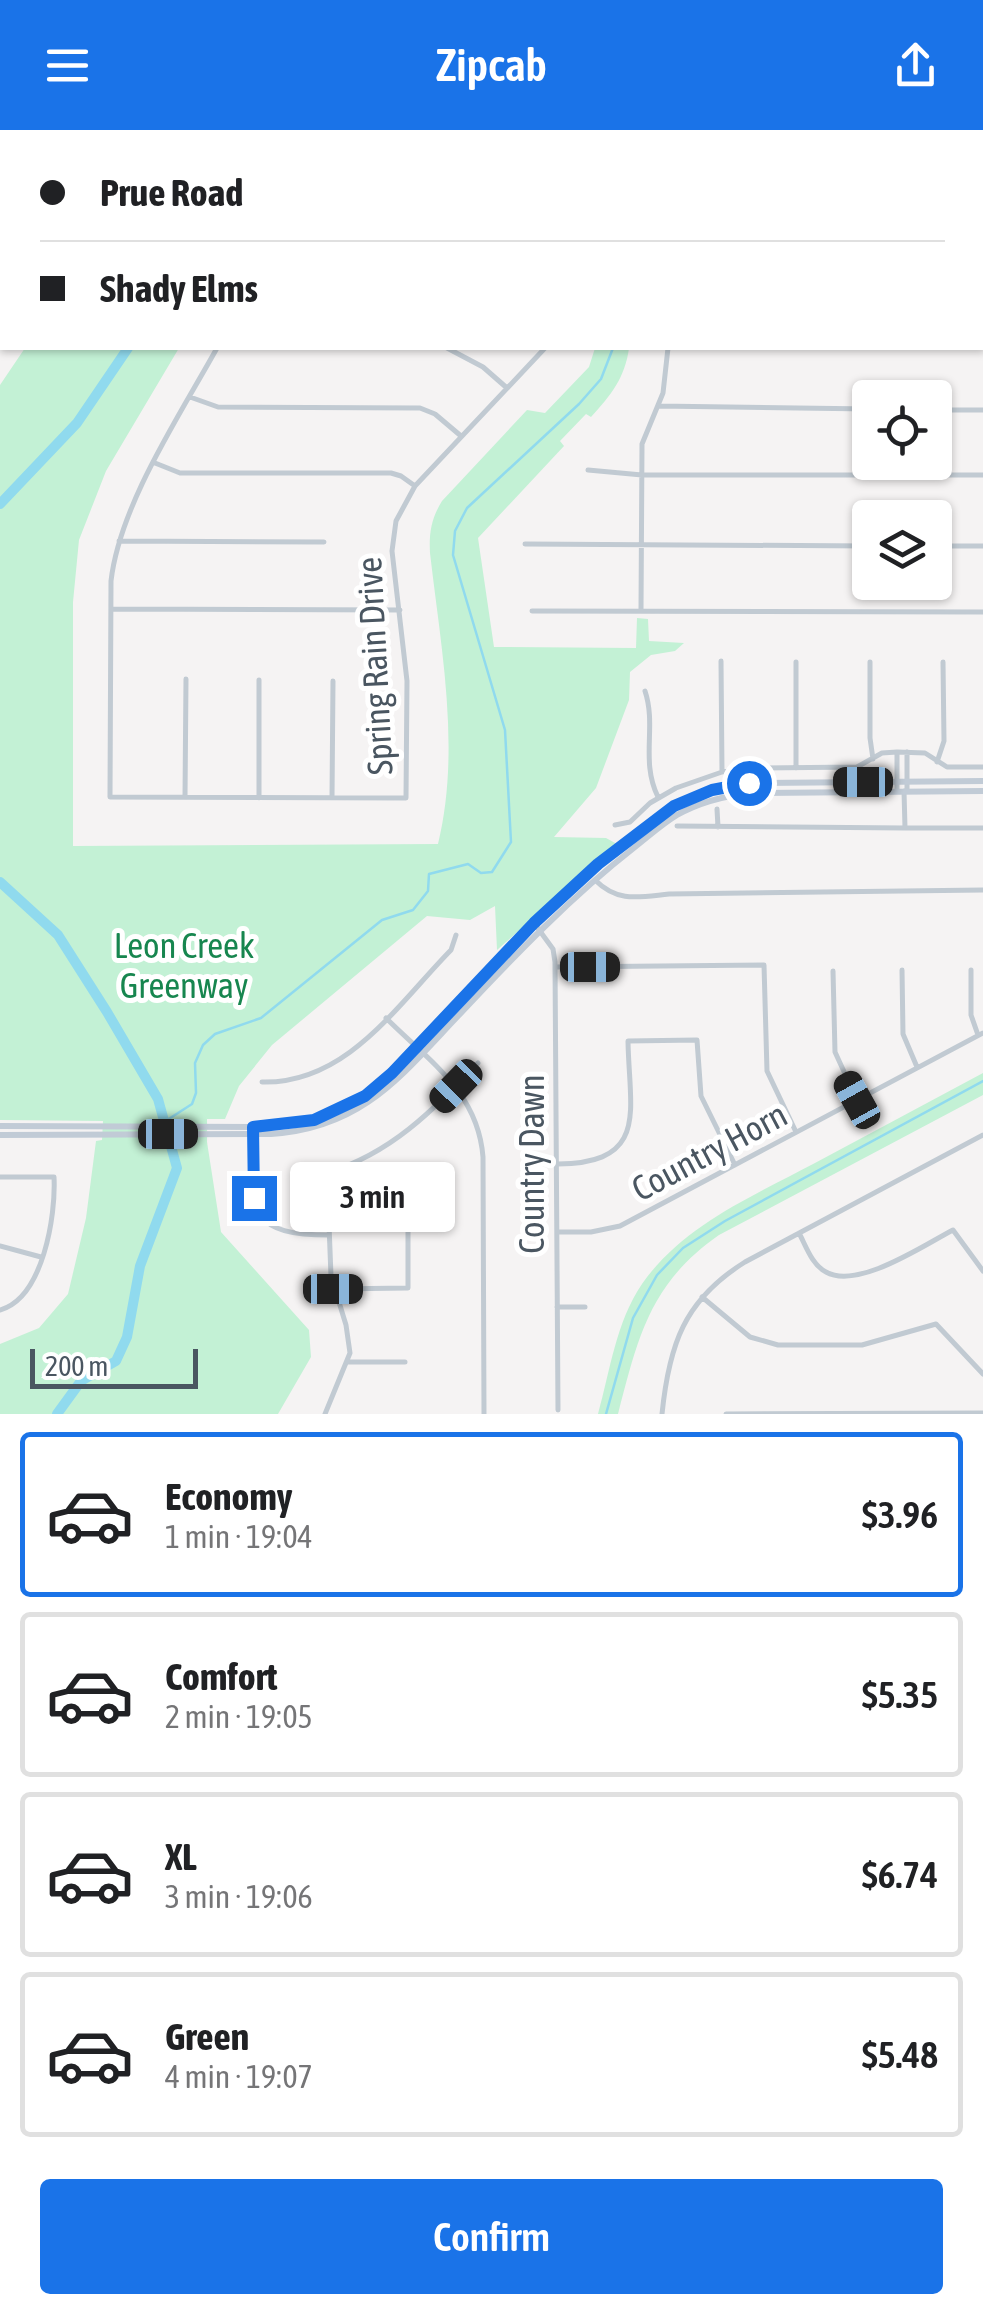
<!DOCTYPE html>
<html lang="en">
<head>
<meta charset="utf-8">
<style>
	:root { --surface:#fff; --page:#f2f2f2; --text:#202124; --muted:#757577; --line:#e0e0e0; --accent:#1a73e8 }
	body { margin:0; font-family:"Asap Condensed",sans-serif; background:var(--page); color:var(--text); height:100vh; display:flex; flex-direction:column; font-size:38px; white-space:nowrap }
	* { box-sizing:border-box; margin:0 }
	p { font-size:32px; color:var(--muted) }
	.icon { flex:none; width:55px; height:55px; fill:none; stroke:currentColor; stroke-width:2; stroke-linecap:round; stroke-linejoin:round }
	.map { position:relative; height:1284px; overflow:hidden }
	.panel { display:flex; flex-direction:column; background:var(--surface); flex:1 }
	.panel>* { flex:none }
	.banner { position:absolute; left:0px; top:0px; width:985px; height:220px; box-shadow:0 2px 8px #0004; display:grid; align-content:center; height:220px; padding:0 40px; background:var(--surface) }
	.fabs { position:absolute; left:852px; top:250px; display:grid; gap:20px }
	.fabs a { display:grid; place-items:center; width:100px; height:100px; border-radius:10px; background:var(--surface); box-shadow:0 2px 8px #0004; font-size:50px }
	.scale { position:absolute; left:30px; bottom:25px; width:168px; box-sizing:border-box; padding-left:10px; border:5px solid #4a5661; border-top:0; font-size:28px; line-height:35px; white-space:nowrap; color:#4a5661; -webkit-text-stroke:8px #fff; paint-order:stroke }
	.end { position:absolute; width:45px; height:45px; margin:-22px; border:12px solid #1a73e8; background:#fff; box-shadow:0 0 0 5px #fff }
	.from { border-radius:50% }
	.bubble { position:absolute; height:70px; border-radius:10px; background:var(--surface); box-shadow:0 2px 8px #0004; font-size:32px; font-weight:600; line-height:70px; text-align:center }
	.car { position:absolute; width:30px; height:60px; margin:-30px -15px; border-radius:12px; box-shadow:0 0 8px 2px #0007; background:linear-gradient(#222 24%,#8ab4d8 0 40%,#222 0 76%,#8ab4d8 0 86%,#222 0) }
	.banner b { display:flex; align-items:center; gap:35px; height:95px; font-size:38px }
	.banner b+b { border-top:2px solid var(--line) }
	.banner i { width:25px; height:25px; background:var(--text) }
	ul { padding:18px 0 0; list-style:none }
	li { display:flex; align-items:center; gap:30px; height:165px; margin:0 20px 15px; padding:0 20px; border:5px solid var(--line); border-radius:10px }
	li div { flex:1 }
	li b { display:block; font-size:38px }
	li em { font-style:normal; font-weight:600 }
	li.on { border-color:var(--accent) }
	li>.icon { width:90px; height:90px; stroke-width:1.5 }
	.primary-button { display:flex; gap:20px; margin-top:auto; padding:20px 40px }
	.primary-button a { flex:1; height:115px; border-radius:10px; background:var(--accent); color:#fff; font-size:40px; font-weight:600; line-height:115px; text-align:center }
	header { display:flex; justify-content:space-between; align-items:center; height:130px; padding:0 40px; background:var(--accent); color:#fff; font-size:45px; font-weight:600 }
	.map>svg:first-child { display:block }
	.green { fill:#c3f1d5 }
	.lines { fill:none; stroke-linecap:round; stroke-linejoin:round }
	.stream { stroke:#90daee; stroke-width:2.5 }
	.river { stroke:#90daee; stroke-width:10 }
	.street { stroke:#c1cad2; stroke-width:5 }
	.secondary { stroke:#c1cbd6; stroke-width:6 }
	.route { stroke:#1a73e8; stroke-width:12 }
	.labels { text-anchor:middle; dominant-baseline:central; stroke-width:10; stroke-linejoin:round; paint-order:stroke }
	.street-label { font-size:35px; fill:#4a5661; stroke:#fff }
	.park-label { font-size:35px; fill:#17864f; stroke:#fff }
</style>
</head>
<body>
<header><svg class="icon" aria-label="menu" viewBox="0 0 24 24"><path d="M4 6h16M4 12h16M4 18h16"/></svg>Zipcab<svg class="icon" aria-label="share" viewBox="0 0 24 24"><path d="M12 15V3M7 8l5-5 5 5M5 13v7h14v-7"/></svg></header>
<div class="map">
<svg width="983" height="1284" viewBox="0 0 983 1284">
	<rect width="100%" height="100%" fill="#f5f3f3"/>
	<path class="green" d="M25 218H179L106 341 79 410 73 472V716L438 714C461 619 441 519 430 423 429 403 431 389 442 371L527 280 545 283 589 237 595 218H629C625 248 611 265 591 287L586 284 560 311 564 316 478 408 494 517 636 518 637 488 648 489 649 511 684 513 675 521 651 525 630 542 629 570 596 658 554 707 606 708 617 714 497 820 495 776 470 790 427 786 272 915 239 956 225 989H207V1012L221 1102 309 1200 311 1227 278 1284H0V1214L39 1198 68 1164 86 1088 96 1011 102 1010 103 991 0 990V255Z
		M983 943V965L719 1105C650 1153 638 1207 618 1284H598C610 1241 616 1192 642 1154 683 1095 753 1066 815 1033 871 1003 927 973 983 943Z"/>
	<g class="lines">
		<path class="stream" d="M711 2 714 0
			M164 992 192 974 196 963 195 933 203 915 215 904 261 888 382 790 413 780 428 761 429 744 468 734 481 743 492 742 511 712 505 600 453 425 455 401 467 378 579 274 601 249 613 218
			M606 1284 633 1188 657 1145 683 1118 725 1091 983 951"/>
		<path class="river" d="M267 2 269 0
			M0 374 77 293 128 218
			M0 752 58 805 107 882 158 969 177 1038 140 1136 127 1207 116 1231 81 1251 57 1284"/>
		<path class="street" d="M44 0V2
			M361 0 365 2
			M625 2 628 0
			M793 2 796 0
			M982 14H983
			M982 81H983
			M982 147H983
			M0 190 2 187
			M982 213H983
			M217 218C180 285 120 374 111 451L110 667 406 668 407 551 392 421 396 391 415 356 545 218
			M447 218 483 237 507 258
			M190 267 218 277 420 278 435 284 461 306
			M658 276 870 279
			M935 280H983
			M155 333 180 343H391L401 346 415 356
			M588 340 642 345H983
			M119 411 324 412
			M525 414 870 416
			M935 416H983
			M111 479 400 480
			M532 481 983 482
			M641 481 642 314 663 263 668 218
			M721 531 722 642
			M796 532V638
			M870 532V608L873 629
			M645 561C657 597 640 630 658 667
			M897 622V661
			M907 622V661
			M937 632 944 611 943 532
			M904 661 905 698H983
			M185 667 186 549
			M259 668V550
			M332 668 333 551
			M717 679 718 697
			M615 695 630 692 650 673 676 658 722 642 753 638 857 637 882 623 897 622 925 623 947 637H983
			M677 696 905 698
			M595 750C618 773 639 767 669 764L983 760
			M534 793 553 819 555 832 558 1280
			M556 837 764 835 767 941 796 1002
			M902 840 903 904 917 937
			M971 840V885L978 905
			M833 841 835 922 857 970
			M386 888C429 931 478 962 483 1027L484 1284
			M262 952C347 954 397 875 451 820L456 805
			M253 1005C253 1077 243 1105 329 1105
			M558 1034C650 1033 629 980 628 911L697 910 701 966 735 1035
			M0 1047H54C56 1086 43 1168 0 1180
			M557 1102H591L620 1096 983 903
			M799 1103C806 1116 812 1135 826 1142 858 1160 924 1115 953 1100L983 1141
			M0 1116 41 1127
			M333 1159 408 1158V1097
			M702 1167 750 1207 778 1215H862L936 1194 983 1244
			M557 1177H585
			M348 1232H405
			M325 1284 350 1223 346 1195 331 1146 327 1043C392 1023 432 981 478 933
			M662 1284C669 1215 684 1170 745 1132L983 1005
			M726 1284 983 1283"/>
		<path class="secondary" d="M0 996 270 997C311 995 346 980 379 955L491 836 598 734 674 676 712 659 749 653 983 651
			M0 1005 271 1004C362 998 400 947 458 886 514 826 571 767 635 717 649 706 662 694 677 685 700 672 724 666 750 663L983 661"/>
	</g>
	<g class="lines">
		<path class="route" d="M254 1068 253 997 314 990 365 966 392 943 534 793 598 734 674 676 712 660 749 653"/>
	</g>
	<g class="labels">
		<g class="street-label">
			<text transform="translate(374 536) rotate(-93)">Spring Rain Drive</text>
			<text transform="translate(709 1021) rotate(-28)">Country Horn</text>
			<text transform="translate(531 1034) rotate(-90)">Country Dawn</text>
		</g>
		<g class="park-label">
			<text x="184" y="815">Leon Creek<tspan x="184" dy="40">Greenway</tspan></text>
		</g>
	</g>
</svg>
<div class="fabs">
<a><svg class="icon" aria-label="locate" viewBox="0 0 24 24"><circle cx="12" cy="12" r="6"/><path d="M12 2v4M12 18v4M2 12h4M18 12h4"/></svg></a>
<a><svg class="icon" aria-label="layers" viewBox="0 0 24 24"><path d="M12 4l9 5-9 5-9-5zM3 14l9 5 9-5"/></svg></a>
</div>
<div class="scale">200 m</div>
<i class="end from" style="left:749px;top:653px"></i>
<i class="end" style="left:254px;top:1068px"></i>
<div class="bubble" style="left:290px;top:1032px;width:165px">3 min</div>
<i class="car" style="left:863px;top:652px;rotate:270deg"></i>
<i class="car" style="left:590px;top:837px;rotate:90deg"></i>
<i class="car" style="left:456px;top:956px;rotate:224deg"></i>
<i class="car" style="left:857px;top:970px;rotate:331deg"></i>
<i class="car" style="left:168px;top:1004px;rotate:90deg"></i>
<i class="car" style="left:333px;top:1159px;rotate:90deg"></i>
<div class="banner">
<b><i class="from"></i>Prue Road</b>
<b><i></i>Shady Elms</b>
</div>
</div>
<section class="panel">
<ul>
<li class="on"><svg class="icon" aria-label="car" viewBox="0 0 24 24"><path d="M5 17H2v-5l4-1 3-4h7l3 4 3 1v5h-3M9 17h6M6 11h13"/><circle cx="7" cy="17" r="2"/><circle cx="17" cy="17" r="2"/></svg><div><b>Economy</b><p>1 min · 19:04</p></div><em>$3.96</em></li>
<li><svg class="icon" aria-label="car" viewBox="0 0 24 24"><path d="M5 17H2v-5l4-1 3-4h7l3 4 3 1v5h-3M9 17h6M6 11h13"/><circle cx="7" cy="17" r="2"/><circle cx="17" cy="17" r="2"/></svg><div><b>Comfort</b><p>2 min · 19:05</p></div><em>$5.35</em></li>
<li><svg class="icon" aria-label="car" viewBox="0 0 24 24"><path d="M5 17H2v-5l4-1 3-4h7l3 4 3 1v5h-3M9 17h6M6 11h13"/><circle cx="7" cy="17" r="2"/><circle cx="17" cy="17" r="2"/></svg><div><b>XL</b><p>3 min · 19:06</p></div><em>$6.74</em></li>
<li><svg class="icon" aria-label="car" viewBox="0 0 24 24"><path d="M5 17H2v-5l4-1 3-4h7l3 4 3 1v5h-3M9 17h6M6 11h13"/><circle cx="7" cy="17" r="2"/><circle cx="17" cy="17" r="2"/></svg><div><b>Green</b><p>4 min · 19:07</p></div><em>$5.48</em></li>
</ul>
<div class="primary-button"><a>Confirm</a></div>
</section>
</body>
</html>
